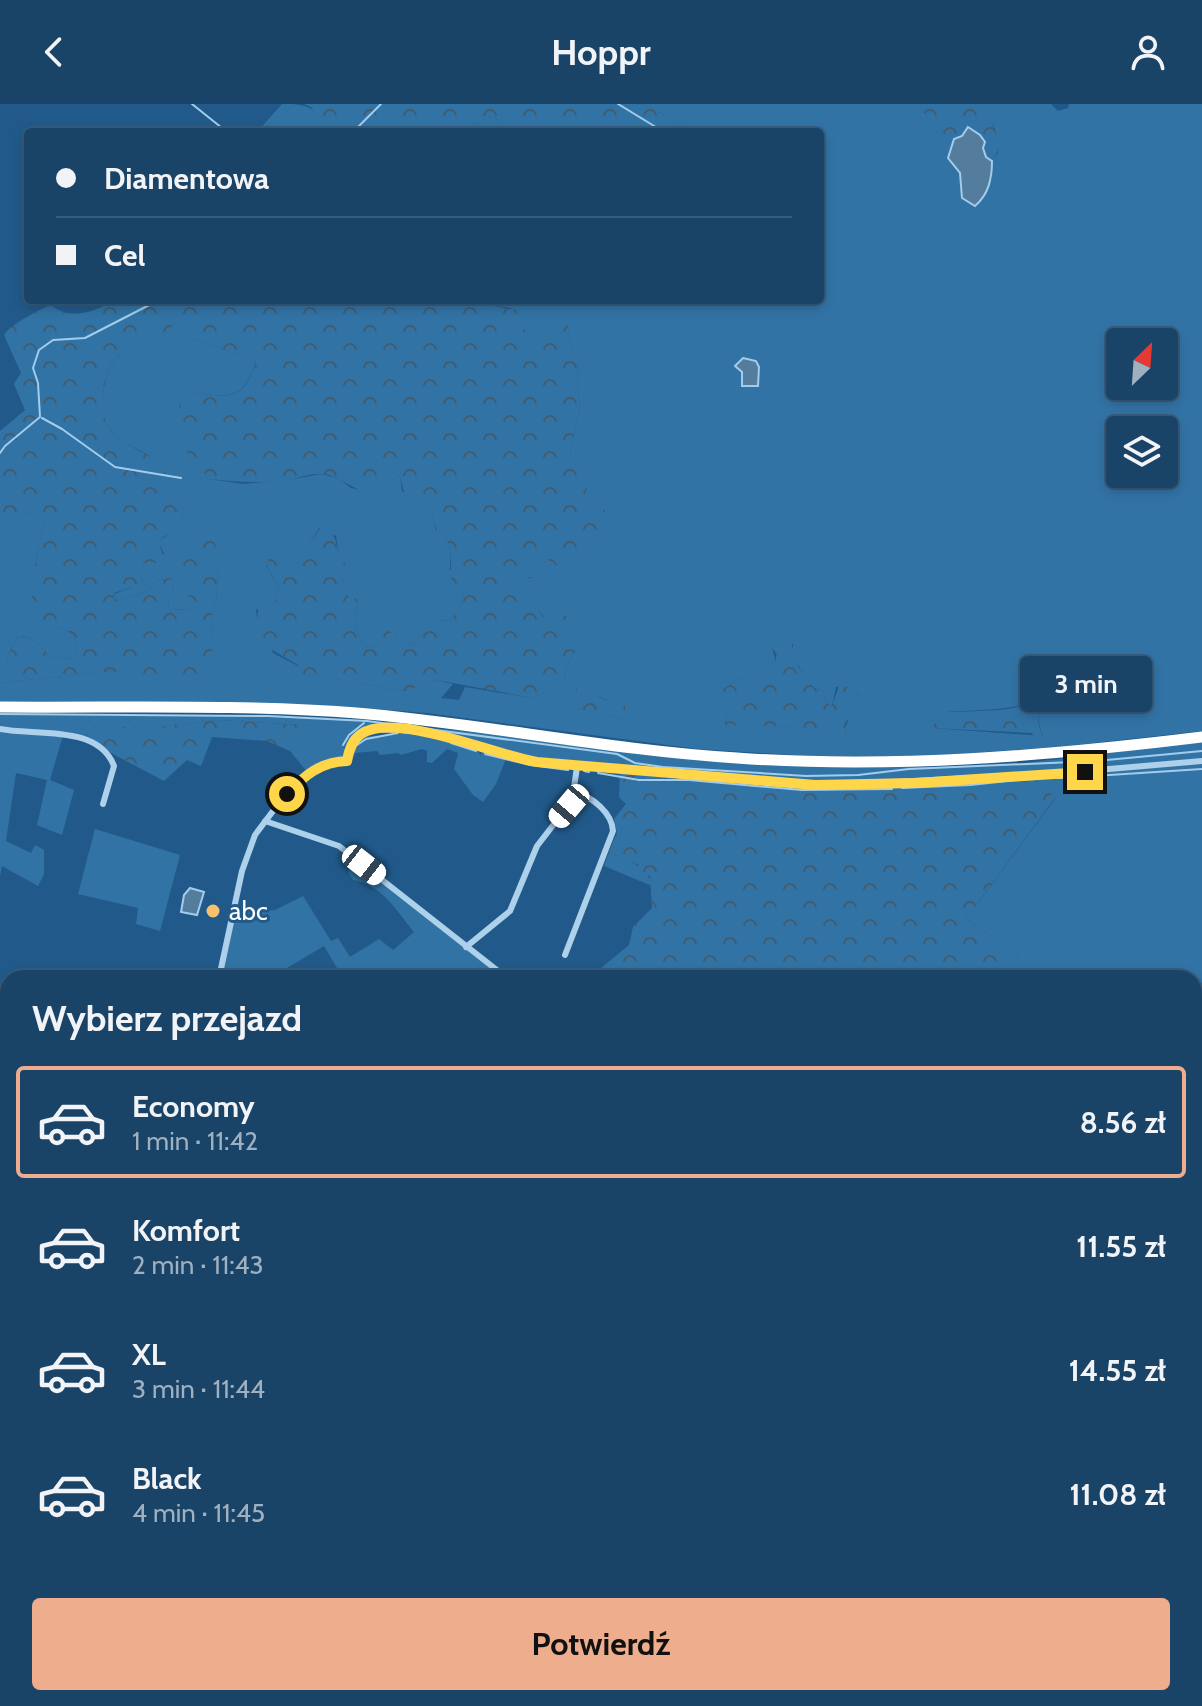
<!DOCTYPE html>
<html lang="pl">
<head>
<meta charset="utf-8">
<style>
	:root { --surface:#194468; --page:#264e71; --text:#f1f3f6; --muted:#9fb0c0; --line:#375c7c; --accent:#eead8d }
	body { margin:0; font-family:Cabin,sans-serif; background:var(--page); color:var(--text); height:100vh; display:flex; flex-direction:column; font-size:30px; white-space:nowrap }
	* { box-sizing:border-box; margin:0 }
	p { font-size:26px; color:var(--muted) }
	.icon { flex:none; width:44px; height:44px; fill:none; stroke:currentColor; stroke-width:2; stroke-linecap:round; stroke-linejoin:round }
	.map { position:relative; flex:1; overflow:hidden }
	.details { position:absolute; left:0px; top:866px; width:1202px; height:736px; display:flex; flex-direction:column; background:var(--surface); border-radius:24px 24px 0 0; box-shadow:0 4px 12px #0003,0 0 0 2px var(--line) }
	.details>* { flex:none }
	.hud { position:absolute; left:24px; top:24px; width:800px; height:176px; border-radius:8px; box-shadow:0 4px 12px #0003,0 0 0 2px var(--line); display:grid; align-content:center; height:176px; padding:0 32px; background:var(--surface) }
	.needle { width:52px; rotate:25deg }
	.fabs { position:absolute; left:1106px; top:224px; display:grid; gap:16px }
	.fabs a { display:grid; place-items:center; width:72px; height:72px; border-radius:8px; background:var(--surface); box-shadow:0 4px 12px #0003,0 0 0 2px var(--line); font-size:40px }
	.end { position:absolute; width:36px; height:36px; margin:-18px; border:10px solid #ffd54a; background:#111; box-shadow:0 0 0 4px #111 }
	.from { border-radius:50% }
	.bubble { position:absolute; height:56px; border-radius:8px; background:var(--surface); box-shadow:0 4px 12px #0003,0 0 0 2px var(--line); font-size:26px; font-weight:700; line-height:56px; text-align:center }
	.car { position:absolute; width:24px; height:48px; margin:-24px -12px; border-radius:10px; box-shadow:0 0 6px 2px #0007; background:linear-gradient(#fff 24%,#345 0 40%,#fff 0 76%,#345 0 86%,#fff 0) }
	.hud b { display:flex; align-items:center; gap:28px; height:76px; font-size:30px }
	.hud b+b { border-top:2px solid var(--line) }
	.hud i { width:20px; height:20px; background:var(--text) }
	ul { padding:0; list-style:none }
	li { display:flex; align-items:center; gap:24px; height:112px; margin:0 16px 12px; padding:0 16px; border:4px solid transparent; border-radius:8px }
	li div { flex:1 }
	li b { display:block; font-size:30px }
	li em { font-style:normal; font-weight:700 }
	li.active { border-color:var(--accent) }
	li>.icon { width:72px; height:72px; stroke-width:1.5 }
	h2 { padding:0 32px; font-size:36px; line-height:96px }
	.cta { display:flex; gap:16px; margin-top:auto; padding:16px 32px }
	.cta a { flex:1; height:92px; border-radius:8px; background:var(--accent); color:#111; font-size:32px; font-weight:700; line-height:92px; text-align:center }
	header { display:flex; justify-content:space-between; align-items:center; height:104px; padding:0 32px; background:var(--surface); font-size:36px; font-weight:700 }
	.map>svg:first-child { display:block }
	.green { fill:#3273a5; fill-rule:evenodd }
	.forest { fill:url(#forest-crowns) }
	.water { fill:#547c9d; stroke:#a1ccec; stroke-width:2 }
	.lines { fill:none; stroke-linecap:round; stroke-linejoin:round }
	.stream { stroke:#a1ccec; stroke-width:2 }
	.street { stroke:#add0eb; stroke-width:6 }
	.highway { stroke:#fff; stroke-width:11 }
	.route { stroke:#ffd54a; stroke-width:10 }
	.poi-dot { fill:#f7c16f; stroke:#215a8a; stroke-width:3 }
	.labels { text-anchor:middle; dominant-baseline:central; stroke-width:6; stroke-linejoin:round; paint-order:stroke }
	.poi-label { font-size:26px; fill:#fff; stroke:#215a8a; text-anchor:start }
</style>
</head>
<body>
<header><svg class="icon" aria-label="back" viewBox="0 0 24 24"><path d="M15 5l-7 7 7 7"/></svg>Hoppr<svg class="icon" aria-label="person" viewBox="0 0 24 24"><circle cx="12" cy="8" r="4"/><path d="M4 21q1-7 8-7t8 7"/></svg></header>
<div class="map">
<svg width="1202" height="1602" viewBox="0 0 1202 1602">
	<defs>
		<pattern id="forest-crowns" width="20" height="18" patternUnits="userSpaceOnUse" patternTransform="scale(2)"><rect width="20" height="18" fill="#3273a5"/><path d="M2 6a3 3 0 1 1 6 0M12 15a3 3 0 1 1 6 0" fill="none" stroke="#425c70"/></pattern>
	</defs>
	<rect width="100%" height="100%" fill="#215a8a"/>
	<path class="green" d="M282 0C299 0 314 0 320 17L306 24 286 25 284 28H257Z
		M636 0H927L924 8 935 25 947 36 954 35 948 54 960 69V80L980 98 992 75V57L998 49 995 25 986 10 985 0H1051L1058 7 1068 4 1069 0H1202V627L1057 643 928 652H809L698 645 427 609 325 601 0 598V579L110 567 151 570 212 541 211 511 216 497 218 465 190 492 194 506 169 505 168 497 174 487 171 474 155 477 149 486 119 497 113 495 114 490 133 483H146L140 472 144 458 154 457 164 450 159 439 162 434 177 427 183 412 154 384 150 352C136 344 118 337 109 324 102 315 103 305 103 294 105 253 128 236 166 230L173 220 182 222 189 233 256 257C244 298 226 294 189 287L179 302 188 340V356L199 360 209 375 243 380 288 376 321 370 338 374 351 384 373 388 381 357 400 373 402 387 432 409 436 427 447 435 451 446 450 465 464 488 462 500 451 516 436 517 412 541 401 538 391 531 375 544 361 539 355 520 358 496 349 495 343 475 336 432 319 424 299 459 285 454 275 446 266 461 279 485 276 497 256 506 258 520 273 549 298 562 301 569 404 587 437 576 453 580 441 594 459 596 465 583 532 594 563 581 567 562 577 544C555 524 536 502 511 486L510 474H533L587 389 570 351 580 302 577 277 578 256 570 240 567 216 558 228 543 234 524 225 511 204 488 201 485 196H820V28H685V22L648 2ZM1120 238H1164V282H1120ZM1120 326H1164V370H1120ZM782 536 793 540V547L801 567 807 569C809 579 812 586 823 586L827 599 832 602 836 583 845 582 859 591C854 604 846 616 845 630L802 623 725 620 727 610 699 582 722 586 738 576 761 569 776 558 772 543ZM577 584 612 598 625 600V615L573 603ZM1027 594 1048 596C1037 607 1037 618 1043 632L931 624 946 608C972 606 997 607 1023 601Z
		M492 12 516 28H465L469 22Z
		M36 406 44 417 35 462 45 527 57 523 71 529 78 544 75 555 50 553C41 542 34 531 18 533L12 541 6 560 0 563V417Z
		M0 609 321 613 817 663H938L1025 659 1202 638V981L1194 975V874H1002L1020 852 966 815 1055 695 1051 691V671L815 681 507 652 496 680 483 698 473 691 454 665 458 649 447 645 432 659 427 658V647L422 645 401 651 398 649 380 651 377 647 355 649 354 654C351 627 379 633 396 630 405 629 413 628 422 629 440 632 459 640 477 645L481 652 482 644 479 641C454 631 385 612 360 625 352 629 348 637 344 645L349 647 347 657H337L308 669 290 647 319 622 217 616 156 623H92L85 634 64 628 50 676 74 686 62 731 37 721 47 676 16 669 6 737 31 749 35 741 44 746V770L38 782 2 762 0 772Z
		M95 725 180 751 160 827 136 820 138 804 78 790Z
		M609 748C627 756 648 761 652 782L604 762Z
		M357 756 507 874H483L478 864 460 873 456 866 446 872 447 874H366L337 864 324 842 270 874H194L196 864 220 866 233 809 275 806 303 792 331 837 338 834 350 853 379 835 393 846 414 828C396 806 382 781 353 776L348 768Z
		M8 1163V1199L1 1202 8 1238V1262L0 1265V1166Z
		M1194 1305 1202 1311V1411L1194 1402Z
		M0 1358H8V1510L4 1509 3 1513 0 1512Z
		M1202 1424V1502L1194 1497V1438Z
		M1194 1543 1202 1548V1602H1123L1114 1594H1194Z
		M203 1594H278L288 1602H196Z
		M609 1594H728L735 1602H614Z
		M864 1594H1100L1102 1602H862Z"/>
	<path class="forest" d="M304 0H636L648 2 685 22V28H569L529 23 524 28 514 27 492 12 469 22 465 28H284L294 20 306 23 320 17 311 3Z
		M927 0H985C988 21 1008 37 992 57L986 54 983 44 985 38 980 31 947 37 935 25 924 8Z
		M114 196H485L488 201 522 207 524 225 543 234 558 228 567 214 570 240 578 256 577 277 580 302 570 351 588 360 587 388 598 395 605 407 591 450 573 459 557 462 547 455 534 474 510 475 512 486 526 491 543 513 563 508 572 519 577 544 567 562 563 581 532 594 437 576 404 587 300 569 298 561 255 536 259 498 276 497 279 485 266 460 275 445 285 454 299 459V445L308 443 320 424 327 423C341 437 333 446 346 461L343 475 349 494 358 495 355 520 361 539 375 544 380 538 372 526 382 520 401 538 412 541 436 517 451 516 462 500 464 488 451 475V446L447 435 436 427 432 409 407 399 400 373 382 358 374 388C352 389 342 371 322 370 309 369 296 375 284 377 258 379 235 378 209 375L199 361 188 356C188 335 169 301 189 287 225 294 245 299 256 257L189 233 182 222 173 220 166 230C125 237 103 255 103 299 103 310 104 319 112 328 126 342 148 350 164 361L167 377 154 384 183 412 177 428 162 433 159 439 165 459H144L140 472 146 483H133L114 489 113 494 119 497 149 486 155 477 171 474 174 487 168 497 169 505 194 506 178 465 179 452 186 446 190 429 213 435 219 450 216 497 211 511 213 565 201 575 110 567 0 579V563L6 560 12 541 18 533C34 531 41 542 50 553L75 555 78 544 71 529 57 523 45 527 28 525 35 462 44 417 36 406 0 417V327L25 306 14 280 21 269 4 231C10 221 40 205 51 201 70 217 96 208 114 196Z
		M791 535 793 547 800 555 798 562 801 567 807 569C810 577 810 587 823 586L827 599 832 602 840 579C853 585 865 592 863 608L846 617 845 631 802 623 725 621 727 610 697 589 699 581 722 586 738 576 761 569 776 558V550L772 543 782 536Z
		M586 577 590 579V587C600 595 609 599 622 596L625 600V615L572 603 577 584Z
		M1032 590 1048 592C1042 611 1033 609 1043 633H1034L1032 629 931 624 946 608C960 607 1016 608 1024 600 1027 597 1029 593 1032 590Z
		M217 616 320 622 290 647 267 637 212 633 201 662 187 656 164 677C138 663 111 650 86 634L91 623H156Z
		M620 666 793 680 1051 670V691L1055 694 966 815 1020 852 1002 874H589L629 841 633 823 652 804 650 772 637 766 639 761 609 748 617 728 614 715 626 700 619 693Z
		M4 1509 8 1510V1594H124L130 1602H0V1512H3Z
		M728 1594H802V1602H735Z"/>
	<path class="water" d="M968 23 980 31 985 38 983 44 986 53 992 57C992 74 989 90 975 102L962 94 960 69 948 54 954 35 962 32Z
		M743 254 756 257 759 263 758 282H742V268L735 262Z
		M190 784 204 788 197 811 181 808 184 791Z
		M1197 1182 1202 1183V1236L1194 1246V1183Z
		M1202 1246V1311L1194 1305V1256Z"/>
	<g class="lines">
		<path class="stream" d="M192 0 227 28
			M618 0 664 28
			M353 28 381 0
			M42 314 62 325 115 363 181 374
			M0 349 5 342 40 313 38 279 33 264 39 246 53 236 85 234 159 196
			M0 610 268 612 367 617 617 650 635 659 663 663 806 672 858 671 909 665 1096 657 1202 647
			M451 639 476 647
			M343 641 349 631 364 619
			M357 641 366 635 398 629
			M485 650 530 661 568 666
			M584 667 589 668
			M598 669 639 676H689L802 686 892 685
			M1094 672 1202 665
			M902 684 970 681 1038 674H1077
			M0 946 8 952
			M0 1361H8
			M0 1387 8 1393
			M290 1594 300 1602
			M410 1594 412 1602"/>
		<path class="street" d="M0 625C34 632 98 620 114 662L103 700
			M265 717 339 742 507 874
			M466 843 510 807 537 742 572 697 577 663
			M565 851 613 727C612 709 592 692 575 689
			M219 874 242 767 255 731 276 703 308 669 323 661 347 657C349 642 356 631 371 626 437 621 476 649 537 658L832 681 1051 670 1202 657
			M0 883 8 886
			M0 1000 8 997
			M1194 1024 1202 1019
			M0 1265 8 1262
			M0 1377 8 1383
			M278 1594 288 1602"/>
		<path class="highway" d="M0 603C119 604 239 600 357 609 484 620 610 646 737 654 893 665 1047 652 1202 633"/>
	</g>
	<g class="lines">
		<path class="route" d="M287 690C305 671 320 658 347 657 349 646 352 636 361 630 395 607 498 652 537 658L815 681 916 679 1085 668"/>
	</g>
	<circle class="poi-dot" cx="213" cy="807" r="8"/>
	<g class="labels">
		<g class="poi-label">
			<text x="229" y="807">abc</text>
		</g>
	</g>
</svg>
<div class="fabs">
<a><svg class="needle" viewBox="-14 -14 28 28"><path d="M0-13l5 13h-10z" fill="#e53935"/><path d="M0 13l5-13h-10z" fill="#9fb0c0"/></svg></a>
<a><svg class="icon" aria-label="layers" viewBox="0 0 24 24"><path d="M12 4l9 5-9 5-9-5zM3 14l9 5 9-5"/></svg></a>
</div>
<i class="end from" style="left:287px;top:690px"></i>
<i class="end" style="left:1085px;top:668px"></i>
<div class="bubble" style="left:1020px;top:552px;width:132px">3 min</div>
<i class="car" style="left:569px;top:702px;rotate:220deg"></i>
<i class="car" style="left:364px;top:761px;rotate:128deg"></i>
<div class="hud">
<b><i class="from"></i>Diamentowa</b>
<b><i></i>Cel</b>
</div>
<section class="details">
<h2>Wybierz przejazd</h2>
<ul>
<li class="active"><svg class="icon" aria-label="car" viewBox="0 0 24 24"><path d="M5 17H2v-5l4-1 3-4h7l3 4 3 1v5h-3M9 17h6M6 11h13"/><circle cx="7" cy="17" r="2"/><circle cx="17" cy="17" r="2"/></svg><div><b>Economy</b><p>1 min · 11:42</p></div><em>8.56 zł</em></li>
<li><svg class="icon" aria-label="car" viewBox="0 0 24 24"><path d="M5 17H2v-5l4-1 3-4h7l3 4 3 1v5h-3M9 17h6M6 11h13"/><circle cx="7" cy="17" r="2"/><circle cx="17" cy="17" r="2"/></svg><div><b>Komfort</b><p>2 min · 11:43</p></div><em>11.55 zł</em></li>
<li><svg class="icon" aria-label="car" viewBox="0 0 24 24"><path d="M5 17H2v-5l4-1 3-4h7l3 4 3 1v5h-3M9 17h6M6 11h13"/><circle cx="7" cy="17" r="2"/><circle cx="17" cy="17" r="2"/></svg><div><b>XL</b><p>3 min · 11:44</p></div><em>14.55 zł</em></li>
<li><svg class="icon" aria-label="car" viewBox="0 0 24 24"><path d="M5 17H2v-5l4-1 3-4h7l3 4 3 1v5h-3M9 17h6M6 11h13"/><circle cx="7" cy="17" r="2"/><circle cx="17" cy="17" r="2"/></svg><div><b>Black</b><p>4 min · 11:45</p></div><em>11.08 zł</em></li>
</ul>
<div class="cta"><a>Potwierdź</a></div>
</section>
</div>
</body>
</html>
